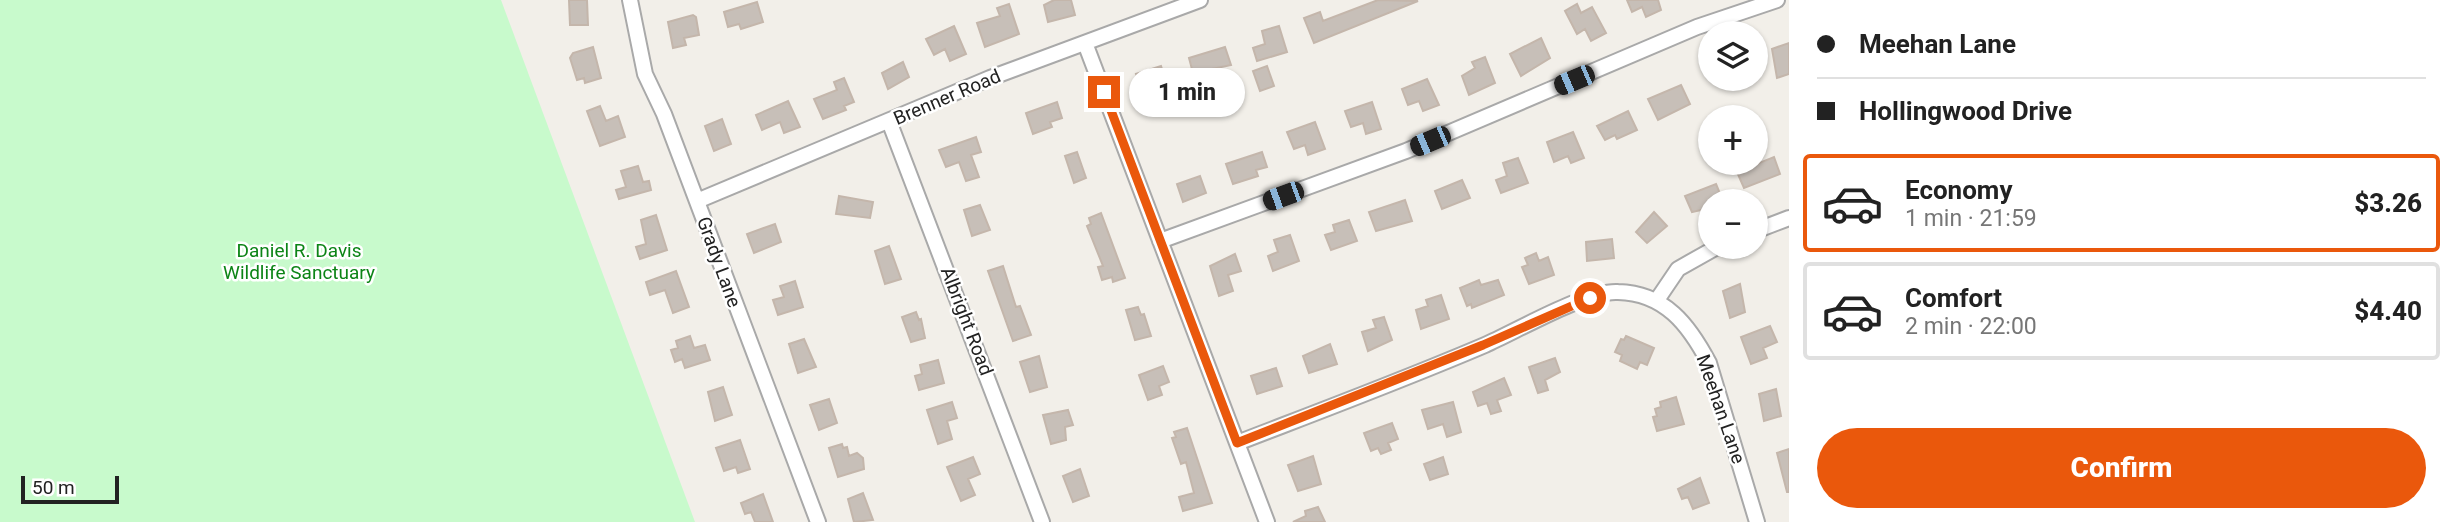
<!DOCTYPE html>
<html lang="en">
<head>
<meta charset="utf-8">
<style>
	:root { --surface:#fff; --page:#f6f6f6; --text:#222; --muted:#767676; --line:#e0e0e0; --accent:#ea580c }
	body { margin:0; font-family:Roboto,sans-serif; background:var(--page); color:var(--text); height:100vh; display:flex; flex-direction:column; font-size:26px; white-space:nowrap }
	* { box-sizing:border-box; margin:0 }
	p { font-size:23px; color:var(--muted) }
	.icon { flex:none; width:38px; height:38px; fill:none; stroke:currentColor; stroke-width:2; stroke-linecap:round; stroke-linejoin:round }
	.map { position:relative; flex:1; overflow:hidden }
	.panel { display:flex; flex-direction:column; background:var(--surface); width:665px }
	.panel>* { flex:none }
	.banner { display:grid; align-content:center; height:154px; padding:0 28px; background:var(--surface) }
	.buttons { position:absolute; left:1698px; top:21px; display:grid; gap:14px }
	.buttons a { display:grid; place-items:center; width:70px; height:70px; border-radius:50%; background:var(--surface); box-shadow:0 2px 5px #0004; font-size:35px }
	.scale { position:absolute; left:21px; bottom:18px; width:98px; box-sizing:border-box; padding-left:7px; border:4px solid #222; border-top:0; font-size:19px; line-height:24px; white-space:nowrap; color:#222; -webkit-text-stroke:5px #fff; paint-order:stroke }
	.end { position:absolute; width:32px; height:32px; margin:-16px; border:9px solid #ea580c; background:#fff; box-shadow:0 0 0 4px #fff }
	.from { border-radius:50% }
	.bubble { position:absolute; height:49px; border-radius:24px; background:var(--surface); box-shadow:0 2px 5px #0004; font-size:23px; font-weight:800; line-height:49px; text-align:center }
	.car { position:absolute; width:21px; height:42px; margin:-21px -10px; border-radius:9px; box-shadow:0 0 5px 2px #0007; background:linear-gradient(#222 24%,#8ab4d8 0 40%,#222 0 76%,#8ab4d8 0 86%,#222 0) }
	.banner b { display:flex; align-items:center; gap:24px; height:66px; font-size:26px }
	.banner b+b { border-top:2px solid var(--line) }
	.banner i { width:18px; height:18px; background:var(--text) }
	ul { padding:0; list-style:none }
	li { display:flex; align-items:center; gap:21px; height:98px; margin:0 14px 10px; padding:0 14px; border:4px solid var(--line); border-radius:7px }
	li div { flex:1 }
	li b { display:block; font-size:26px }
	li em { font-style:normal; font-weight:800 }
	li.on { border-color:var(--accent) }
	li>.icon { width:63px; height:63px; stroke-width:1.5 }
	.primary-button { display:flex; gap:14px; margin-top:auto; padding:14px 28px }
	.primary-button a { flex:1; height:80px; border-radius:42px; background:var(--accent); color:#fff; font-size:28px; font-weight:800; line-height:80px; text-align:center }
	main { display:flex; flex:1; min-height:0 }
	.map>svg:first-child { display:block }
	.park { fill:#c8facc }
	.building { fill:#c7bfb8; stroke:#c4b6ab; stroke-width:2 }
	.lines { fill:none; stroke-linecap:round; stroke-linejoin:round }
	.minor-casing { stroke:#a9a9a9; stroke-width:18 }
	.minor { stroke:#fff; stroke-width:14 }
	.route { stroke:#ea580c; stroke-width:9 }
	.labels { text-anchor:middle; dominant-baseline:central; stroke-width:5; stroke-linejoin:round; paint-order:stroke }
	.street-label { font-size:19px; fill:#222; stroke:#fff }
	.park-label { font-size:19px; fill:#0c8416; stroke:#fff }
</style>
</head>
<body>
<main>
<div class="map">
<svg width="1789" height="522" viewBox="0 0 1789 522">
	<rect width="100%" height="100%" fill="#f2efe9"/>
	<path class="park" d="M0 0H501L695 522H0Z"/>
	<path class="building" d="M569 0H587L588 25H570Z
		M1054 0H1071L1075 15 1048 22 1044 5Z
		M1378 0 1418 1 1314 43 1304 18 1320 12 1323 21Z
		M1627 0H1658L1661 10 1646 17 1642 7 1632 12Z
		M757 2 763 22 741 29 739 24 728 27 724 12Z
		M1009 4 1019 34 985 47 977 23 1000 16 997 8Z
		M1577 4 1581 13 1592 7 1606 33 1591 41 1585 29 1577 34 1565 11Z
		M693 15 696 17 699 35 684 38 686 45 673 48 668 22Z
		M954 26 966 54 950 61 945 49 934 55 926 39Z
		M1279 26 1287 52 1257 61 1253 48 1265 44 1262 31Z
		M1541 38 1550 58 1521 76 1510 54Z
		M1789 43V74L1777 78 1772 49Z
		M593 47 601 78 585 83 584 78 577 80 570 58 573 53Z
		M1225 47 1231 65 1193 73 1189 58Z
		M1485 57 1495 83 1469 95 1462 76 1475 68 1472 62Z
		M903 62 909 77 888 89 882 73Z
		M1161 66 1168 87 1162 88 1164 94 1145 99 1136 74Z
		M1267 66 1274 86 1260 91 1253 71Z
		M844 78 854 102 844 106 846 110 823 119 814 99 837 90 834 82Z
		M1427 79 1439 105 1423 111 1419 101 1408 105 1402 89Z
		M1681 85 1690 104 1658 120 1648 99Z
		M788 101 800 127 784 133 780 122 762 130 756 115Z
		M1057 102 1062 118 1050 122 1052 127 1033 134 1026 113Z
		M1372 102 1381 129 1366 134 1363 123 1351 127 1345 111Z
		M600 106 606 121 618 116 625 137 600 146 587 111Z
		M1628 111 1637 130 1617 139 1615 135 1605 140 1597 126Z
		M722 119 731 144 714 151 705 126Z
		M1315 122 1325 149 1308 155 1305 145 1294 149 1287 132Z
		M1573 132 1584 158 1571 163 1568 156 1554 162 1547 142Z
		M976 137 981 152 971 155 979 177 966 181 959 162 946 167 939 150Z
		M1077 152 1086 178 1074 183 1065 156Z
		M1262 152 1267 167 1256 170 1258 176 1233 184 1226 164Z
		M1774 157 1780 174 1744 188 1737 172Z
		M1518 158 1528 183 1501 193 1496 180 1507 176 1503 163Z
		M638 166 643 182 649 181 651 190 619 199 616 190 626 187 621 171Z
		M1200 176 1206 193 1183 202 1177 184Z
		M1462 180 1470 198 1442 209 1435 191Z
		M1716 184 1723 201H1710V208L1692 212 1685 196Z
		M839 196 873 202 870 218 836 214Z
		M1405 200 1412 221 1376 231 1369 212Z
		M980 205 990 230 972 236 964 210Z
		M1654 212 1667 226 1647 243 1636 232Z
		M1101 213 1125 278 1113 282 1112 277 1102 280 1098 267 1103 266 1087 226 1091 224 1089 218Z
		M656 215 667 250 640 259 636 247 646 244 641 220Z
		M1349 220 1357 241 1331 250 1325 235 1335 232 1333 225Z
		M775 224 781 242 754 253 747 234Z
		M1290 235 1299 261 1273 271 1268 256 1278 252 1274 240Z
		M1612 239 1614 258 1587 261 1586 242Z
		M889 246 901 279 885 284 875 251Z
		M1536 253 1539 261 1548 257 1554 275 1529 284 1522 267 1528 265 1525 258Z
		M1235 254 1241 271 1228 275 1233 291 1219 296 1210 266Z
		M1003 266 1016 307 1020 306 1031 335 1013 341 988 271Z
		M676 271 689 307 673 313 665 290 650 295 646 282Z
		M1479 280 1481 285 1498 280 1504 295 1472 308 1471 304 1467 306 1460 288Z
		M795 281 803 307 778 315 773 300 784 297 780 286Z
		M1740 284 1745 312 1730 318 1723 291Z
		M1441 295 1449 319 1421 329 1416 310 1428 306 1426 300Z
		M1138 307 1141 315 1144 314 1151 336 1135 340 1126 310Z
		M916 312 919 320 921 319 925 338 911 342 902 317Z
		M1384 317 1392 340 1368 351 1362 332 1376 328 1373 320Z
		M1770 326 1777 342 1763 348 1767 358 1751 364 1741 337Z
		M690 336 694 348 705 345 710 360 685 368 682 359 675 362 671 350 678 348 676 341Z
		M1626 336 1654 348 1647 365 1640 362 1637 369 1620 361 1622 355 1615 352 1621 339 1624 340Z
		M804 339 816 367 798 373 789 344Z
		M1330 344 1337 364 1309 373 1303 356Z
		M1039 356 1047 387 1030 392 1020 362Z
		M1555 358 1560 372 1545 380 1548 390 1538 393 1529 367Z
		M938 360 944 383 919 390 915 376 922 374 920 365Z
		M1163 366 1169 382 1159 386 1162 395 1148 400 1139 375Z
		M1276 368 1282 386 1257 394 1251 376Z
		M1504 378 1511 395 1497 400 1501 411 1491 414 1487 403 1478 406 1473 392Z
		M723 387 732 415 715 421 708 392Z
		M1776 389 1781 416 1764 421 1759 394Z
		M1676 397 1684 424 1657 431 1653 417 1657 416 1655 409 1661 407 1660 402Z
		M829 399 837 423 819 430 810 405Z
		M952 402 957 418 947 421 952 439 938 444 927 410Z
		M1453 402 1461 432 1447 437 1443 424 1428 429 1422 410Z
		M1068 410 1073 425 1065 427 1066 440 1051 444 1043 415Z
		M1392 423 1398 439 1388 443 1391 450 1381 454 1378 448 1371 451 1364 433Z
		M1187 428 1212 503 1183 511 1179 497 1194 493 1186 462 1181 464 1172 438 1176 437 1174 432Z
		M740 440 750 469 738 473 736 467 724 471 716 448Z
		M842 444 843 448 847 447 849 456 857 453 863 458 864 469 838 477 829 448Z
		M1789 449V492H1787L1777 453Z
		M1313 456 1321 484 1298 491 1288 465Z
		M973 457 980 474 968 479 975 495 961 501 947 467Z
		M1443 457 1448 474 1430 480 1424 464Z
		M1080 469 1089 496 1073 502 1063 476Z
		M1700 478 1709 503 1693 509 1688 497 1682 499 1678 489Z
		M863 493 873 520 854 522 848 499Z
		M763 494 773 522H755L751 512 745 514 741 503Z
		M1318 507 1325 522H1293L1306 516 1305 511Z"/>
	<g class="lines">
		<defs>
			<path id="minor" d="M630 0 645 74 664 114 818 522
				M1085 43 1267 522
				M889 121 1042 522
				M697 201 990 78 1200 0
				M1755 231 1789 218
				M1160 241 1406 151 1697 27 1777 0
				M1657 300 1678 269 1717 247
				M1237 443C1320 411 1403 380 1485 345 1517 331 1587 290 1618 292 1665 293 1689 325 1709 363L1757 522"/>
		</defs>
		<use href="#minor" class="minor-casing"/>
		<use href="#minor" class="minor"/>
	</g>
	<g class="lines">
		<path class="route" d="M1104 92 1237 443 1483 345 1590 298"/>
	</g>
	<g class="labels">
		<g class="street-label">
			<text transform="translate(947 97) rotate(-23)">Brenner Road</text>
			<text transform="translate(719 262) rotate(70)">Grady Lane</text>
			<text transform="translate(967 321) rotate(69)">Albright Road</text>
			<text transform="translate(1721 409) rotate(71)">Meehan Lane</text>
		</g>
		<g class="park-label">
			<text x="299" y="250">Daniel R. Davis<tspan x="299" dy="22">Wildlife Sanctuary</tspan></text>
		</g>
	</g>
</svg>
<div class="buttons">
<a><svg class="icon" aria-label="layers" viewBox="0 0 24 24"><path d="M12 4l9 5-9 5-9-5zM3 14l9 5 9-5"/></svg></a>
<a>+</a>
<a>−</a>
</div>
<div class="scale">50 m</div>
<i class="end from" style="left:1590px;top:298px"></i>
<i class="end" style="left:1104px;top:92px"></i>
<div class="bubble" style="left:1129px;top:68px;width:116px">1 min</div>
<i class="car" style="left:1574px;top:80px;rotate:247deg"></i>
<i class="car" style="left:1430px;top:141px;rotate:247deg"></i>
<i class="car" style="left:1283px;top:196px;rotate:250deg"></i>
</div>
<section class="panel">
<div class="banner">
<b><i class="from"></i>Meehan Lane</b>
<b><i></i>Hollingwood Drive</b>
</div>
<ul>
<li class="on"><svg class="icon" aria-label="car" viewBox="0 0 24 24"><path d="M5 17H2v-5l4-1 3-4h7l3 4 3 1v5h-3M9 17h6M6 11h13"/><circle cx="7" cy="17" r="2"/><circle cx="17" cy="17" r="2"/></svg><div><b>Economy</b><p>1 min · 21:59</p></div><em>$3.26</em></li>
<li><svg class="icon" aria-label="car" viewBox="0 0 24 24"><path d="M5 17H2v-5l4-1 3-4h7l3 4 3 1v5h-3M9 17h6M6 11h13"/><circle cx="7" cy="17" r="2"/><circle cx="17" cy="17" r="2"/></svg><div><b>Comfort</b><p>2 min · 22:00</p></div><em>$4.40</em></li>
</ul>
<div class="primary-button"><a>Confirm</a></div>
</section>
</main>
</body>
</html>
